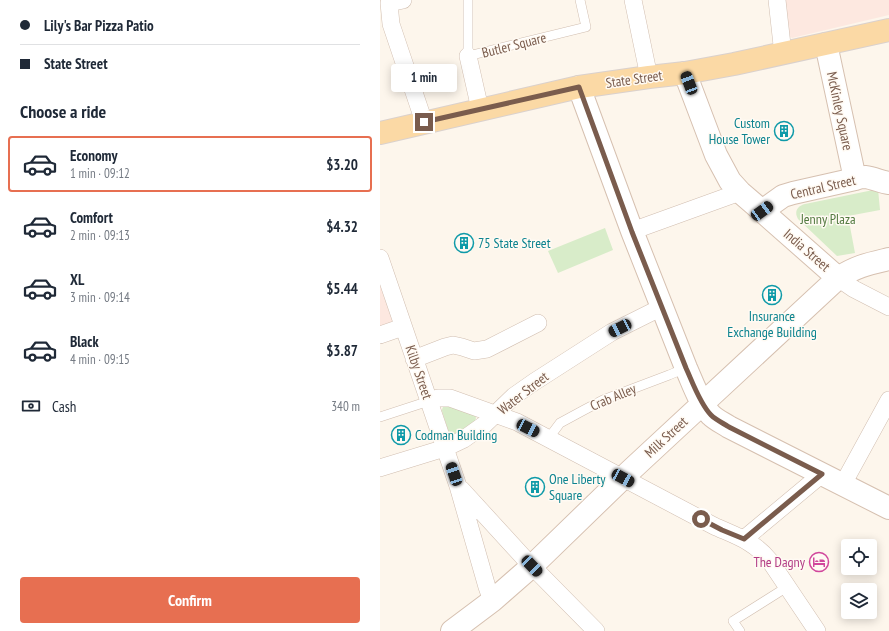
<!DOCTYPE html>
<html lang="en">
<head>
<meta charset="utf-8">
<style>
	:root { --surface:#fff; --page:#f2f2f3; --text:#1f2937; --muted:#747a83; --line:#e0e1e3; --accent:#e76f51 }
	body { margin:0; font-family:"PT Sans Narrow",sans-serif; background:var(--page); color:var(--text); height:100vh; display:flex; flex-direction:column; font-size:15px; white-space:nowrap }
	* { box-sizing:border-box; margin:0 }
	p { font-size:13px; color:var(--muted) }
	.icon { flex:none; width:22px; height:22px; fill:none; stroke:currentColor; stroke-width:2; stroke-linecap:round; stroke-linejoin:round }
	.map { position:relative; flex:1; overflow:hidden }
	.panel { display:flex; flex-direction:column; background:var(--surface); width:380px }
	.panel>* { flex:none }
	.top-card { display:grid; align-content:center; height:88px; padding:0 20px; background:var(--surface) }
	.buttons { position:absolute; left:461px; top:539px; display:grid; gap:8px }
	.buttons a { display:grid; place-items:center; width:36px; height:36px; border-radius:4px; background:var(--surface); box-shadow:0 2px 10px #0003; font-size:20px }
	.end { position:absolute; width:18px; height:18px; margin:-9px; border:5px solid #7a5c4d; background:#fff; box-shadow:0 0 0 2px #fff }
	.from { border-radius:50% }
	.bubble { position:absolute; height:28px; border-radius:4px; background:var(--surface); box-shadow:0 2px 10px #0003; font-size:13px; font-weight:700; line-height:28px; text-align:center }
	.car { position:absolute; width:12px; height:24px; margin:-12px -6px; border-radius:5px; box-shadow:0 0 3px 1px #0007; background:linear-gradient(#222 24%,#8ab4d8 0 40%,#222 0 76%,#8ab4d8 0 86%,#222 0) }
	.top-card b { display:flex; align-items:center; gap:14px; height:38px; font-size:15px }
	.top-card b+b { border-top:1px solid var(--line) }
	.top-card i { width:10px; height:10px; background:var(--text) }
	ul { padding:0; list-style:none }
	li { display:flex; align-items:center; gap:12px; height:56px; margin:0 8px 6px; padding:0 12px; border:2px solid transparent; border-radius:4px }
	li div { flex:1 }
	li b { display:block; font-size:15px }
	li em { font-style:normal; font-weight:700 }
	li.current { border-color:var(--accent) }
	li>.icon { width:36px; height:36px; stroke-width:1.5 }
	h2 { padding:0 20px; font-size:18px; line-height:48px }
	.pay { display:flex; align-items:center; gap:10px; height:44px; padding:0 20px; font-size:15px }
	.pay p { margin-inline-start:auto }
	.primary-button { display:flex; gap:8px; margin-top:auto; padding:8px 20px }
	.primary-button a { flex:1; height:46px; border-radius:4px; background:var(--accent); color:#fff; font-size:16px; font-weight:700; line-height:46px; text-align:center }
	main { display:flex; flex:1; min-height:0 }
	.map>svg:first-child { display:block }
	.commercial { fill:#fde8e0 }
	.green { fill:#d8ecc9 }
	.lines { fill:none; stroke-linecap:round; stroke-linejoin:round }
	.lane-casing { stroke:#d1beb0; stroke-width:10 }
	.street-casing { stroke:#d1beb0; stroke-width:18 }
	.secondary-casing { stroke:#d6c0b0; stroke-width:24 }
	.primary-casing { stroke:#dad1cd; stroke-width:24 }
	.lane { stroke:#fff; stroke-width:9 }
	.street { stroke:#fff; stroke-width:17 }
	.secondary { stroke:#fff; stroke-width:22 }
	.primary { stroke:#fbd9a5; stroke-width:22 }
	.route { stroke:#7a5c4d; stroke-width:5 }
	.labels { text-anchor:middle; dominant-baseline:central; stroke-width:3; stroke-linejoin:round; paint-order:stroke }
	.street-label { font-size:14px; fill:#7a5c4d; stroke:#fffaf3 }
	.culture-label { font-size:14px; fill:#0d838f; stroke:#fffaf3; text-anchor:start }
	.park-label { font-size:14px; fill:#537a41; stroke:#fffaf3 }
	.hotel-label { font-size:14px; fill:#b23c85; stroke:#fffaf3; text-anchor:end }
</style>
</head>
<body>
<main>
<section class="panel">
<div class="top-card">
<b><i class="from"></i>Lily's Bar Pizza Patio</b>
<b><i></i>State Street</b>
</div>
<h2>Choose a ride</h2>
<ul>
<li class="current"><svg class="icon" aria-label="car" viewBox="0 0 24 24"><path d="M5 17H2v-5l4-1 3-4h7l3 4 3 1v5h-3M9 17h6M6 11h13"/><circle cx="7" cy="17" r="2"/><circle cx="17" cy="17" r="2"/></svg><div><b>Economy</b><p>1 min · 09:12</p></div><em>$3.20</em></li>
<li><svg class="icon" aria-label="car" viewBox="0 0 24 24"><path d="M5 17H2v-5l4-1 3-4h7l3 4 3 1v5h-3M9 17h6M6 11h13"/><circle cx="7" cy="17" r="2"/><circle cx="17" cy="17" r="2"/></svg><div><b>Comfort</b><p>2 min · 09:13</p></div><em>$4.32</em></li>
<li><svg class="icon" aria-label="car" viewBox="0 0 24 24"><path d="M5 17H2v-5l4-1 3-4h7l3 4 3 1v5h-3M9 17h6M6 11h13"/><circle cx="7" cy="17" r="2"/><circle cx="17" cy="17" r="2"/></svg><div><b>XL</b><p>3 min · 09:14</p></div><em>$5.44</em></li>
<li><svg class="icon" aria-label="car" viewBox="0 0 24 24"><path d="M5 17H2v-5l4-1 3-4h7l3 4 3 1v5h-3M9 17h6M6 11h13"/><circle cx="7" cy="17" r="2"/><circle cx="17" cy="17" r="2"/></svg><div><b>Black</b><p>4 min · 09:15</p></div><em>$3.87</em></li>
</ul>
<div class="pay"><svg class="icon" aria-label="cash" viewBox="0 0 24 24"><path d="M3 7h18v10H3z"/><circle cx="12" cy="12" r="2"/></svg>Cash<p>340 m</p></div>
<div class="primary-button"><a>Confirm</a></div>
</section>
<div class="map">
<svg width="509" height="631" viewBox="0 0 509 631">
	<rect width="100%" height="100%" fill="#fdf6ec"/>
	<path class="commercial" d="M404 0H509V15L412 38 408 35Z
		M0 285 13 322 0 326Z"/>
	<path class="green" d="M498 189 500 210 468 216 475 253 457 256 418 219C414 212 417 206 425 204Z
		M225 228 233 250 178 273 168 251Z
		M66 404 95 415 96 418 95 421 73 436 71 435 69 433 62 411C62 408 63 406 66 404Z"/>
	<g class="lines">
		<defs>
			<path id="lane" d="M88 0V56L206 27 200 0
				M0 417 49 401
				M168 439 180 423 204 410 223 400 289 375 306 368
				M360 631 353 621 407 587"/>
			<path id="street" d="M23 0 9 3 11 24 44 122
				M253 0 269 77
				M397 0 403 54
				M88 56 100 109
				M252 231 360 192
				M0 258 78 486 107 587 112 601
				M458 278 474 289 509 307
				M0 335 23 327
				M34 359 65 347 73 345 82 347 94 351 107 349 158 323
				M49 401 58 398H70L137 422 334 526C356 536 374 541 390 561L437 631
				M0 468 65 448 84 439 105 424 134 396 154 382 232 332 282 307
				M463 484 509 400
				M81 489 145 559 216 631
				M364 539 442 474"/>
			<path id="secondary" d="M446 44 475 179
				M305 73 336 155 350 181 360 192 382 211 458 278
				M199 87 252 231 306 368C312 381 320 405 331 415 336 420 343 423 349 427L509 508
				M382 211 403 196 413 193 475 179C478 178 482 177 485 177 494 178 501 182 509 183
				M72 631 112 601 152 566 250 471 458 278C477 266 488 264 509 259"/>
			<path id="primary" d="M0 133 199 87 269 77 305 73 354 64 509 30"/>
		</defs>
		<use href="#lane" class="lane-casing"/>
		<use href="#street" class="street-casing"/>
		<use href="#secondary" class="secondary-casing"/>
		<use href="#primary" class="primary-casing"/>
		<use href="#lane" class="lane"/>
		<use href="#street" class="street"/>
		<use href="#secondary" class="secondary"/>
		<use href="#primary" class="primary"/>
	</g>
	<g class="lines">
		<path class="route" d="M44 122 199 87 252 232 306 368C312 381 320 404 331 415 336 420 343 423 349 427L442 474 364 539 342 530 321 519"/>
	</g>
	<defs>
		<symbol id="building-ring" viewBox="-11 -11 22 22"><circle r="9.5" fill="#fffaf3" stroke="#0f9aa8" stroke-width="1.5"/><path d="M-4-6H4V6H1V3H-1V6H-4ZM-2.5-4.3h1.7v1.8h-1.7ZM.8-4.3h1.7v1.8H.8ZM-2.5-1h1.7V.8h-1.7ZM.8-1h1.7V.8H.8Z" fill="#0f9aa8"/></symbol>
		<symbol id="hotel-ring" viewBox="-11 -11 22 22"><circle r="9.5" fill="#fffaf3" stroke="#d1479c" stroke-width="1.5"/><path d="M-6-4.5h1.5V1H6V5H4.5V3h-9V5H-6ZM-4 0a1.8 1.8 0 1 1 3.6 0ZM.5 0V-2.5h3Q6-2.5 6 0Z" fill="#d1479c"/></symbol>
	</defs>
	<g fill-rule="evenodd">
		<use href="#building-ring" x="393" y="120" width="22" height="22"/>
		<use href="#building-ring" x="73" y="232" width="22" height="22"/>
		<use href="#building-ring" x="381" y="284" width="22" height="22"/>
		<use href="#building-ring" x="10" y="424" width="22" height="22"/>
		<use href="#building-ring" x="144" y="476" width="22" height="22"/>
		<use href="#hotel-ring" x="428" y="551" width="22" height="22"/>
	</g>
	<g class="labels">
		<g class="street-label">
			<text transform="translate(134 45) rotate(-14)">Butler Square</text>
			<text transform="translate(254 79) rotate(-8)">State Street</text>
			<text transform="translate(460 111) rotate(78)">McKinley Square</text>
			<text transform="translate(443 187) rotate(-13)">Central Street</text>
			<text transform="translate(427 250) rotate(41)">India Street</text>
			<text transform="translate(39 372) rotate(71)">Kilby Street</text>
			<text transform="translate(143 393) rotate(-38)">Water Street</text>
			<text transform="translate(233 397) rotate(-23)">Crab Alley</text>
			<text transform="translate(286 437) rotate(-43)">Milk Street</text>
		</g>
		<g class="culture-label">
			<text x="390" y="123" text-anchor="end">Custom<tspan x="390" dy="16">House Tower</tspan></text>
			<text x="98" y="243">75 State Street</text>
			<text x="392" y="316" text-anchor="middle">Insurance<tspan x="392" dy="16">Exchange Building</tspan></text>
			<text x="35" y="435">Codman Building</text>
			<text x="169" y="479">One Liberty<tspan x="169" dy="16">Square</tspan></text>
		</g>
		<g class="park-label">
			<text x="448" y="219">Jenny Plaza</text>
		</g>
		<g class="hotel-label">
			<text x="425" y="562">The Dagny</text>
		</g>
	</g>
</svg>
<div class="buttons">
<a><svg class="icon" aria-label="locate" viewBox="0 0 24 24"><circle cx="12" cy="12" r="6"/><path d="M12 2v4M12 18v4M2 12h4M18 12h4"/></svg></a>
<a><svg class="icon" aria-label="layers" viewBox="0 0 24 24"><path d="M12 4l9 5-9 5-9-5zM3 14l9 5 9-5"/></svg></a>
</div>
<i class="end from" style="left:321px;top:519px"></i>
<i class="end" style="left:44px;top:122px"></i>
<div class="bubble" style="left:11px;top:64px;width:66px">1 min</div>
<i class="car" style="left:309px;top:83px;rotate:339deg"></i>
<i class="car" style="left:382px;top:211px;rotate:54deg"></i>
<i class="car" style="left:240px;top:328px;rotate:243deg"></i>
<i class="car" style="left:148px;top:428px;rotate:117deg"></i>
<i class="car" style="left:74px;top:474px;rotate:341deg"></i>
<i class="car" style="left:243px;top:478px;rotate:118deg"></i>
<i class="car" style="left:152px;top:566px;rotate:136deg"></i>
</div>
</main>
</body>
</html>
